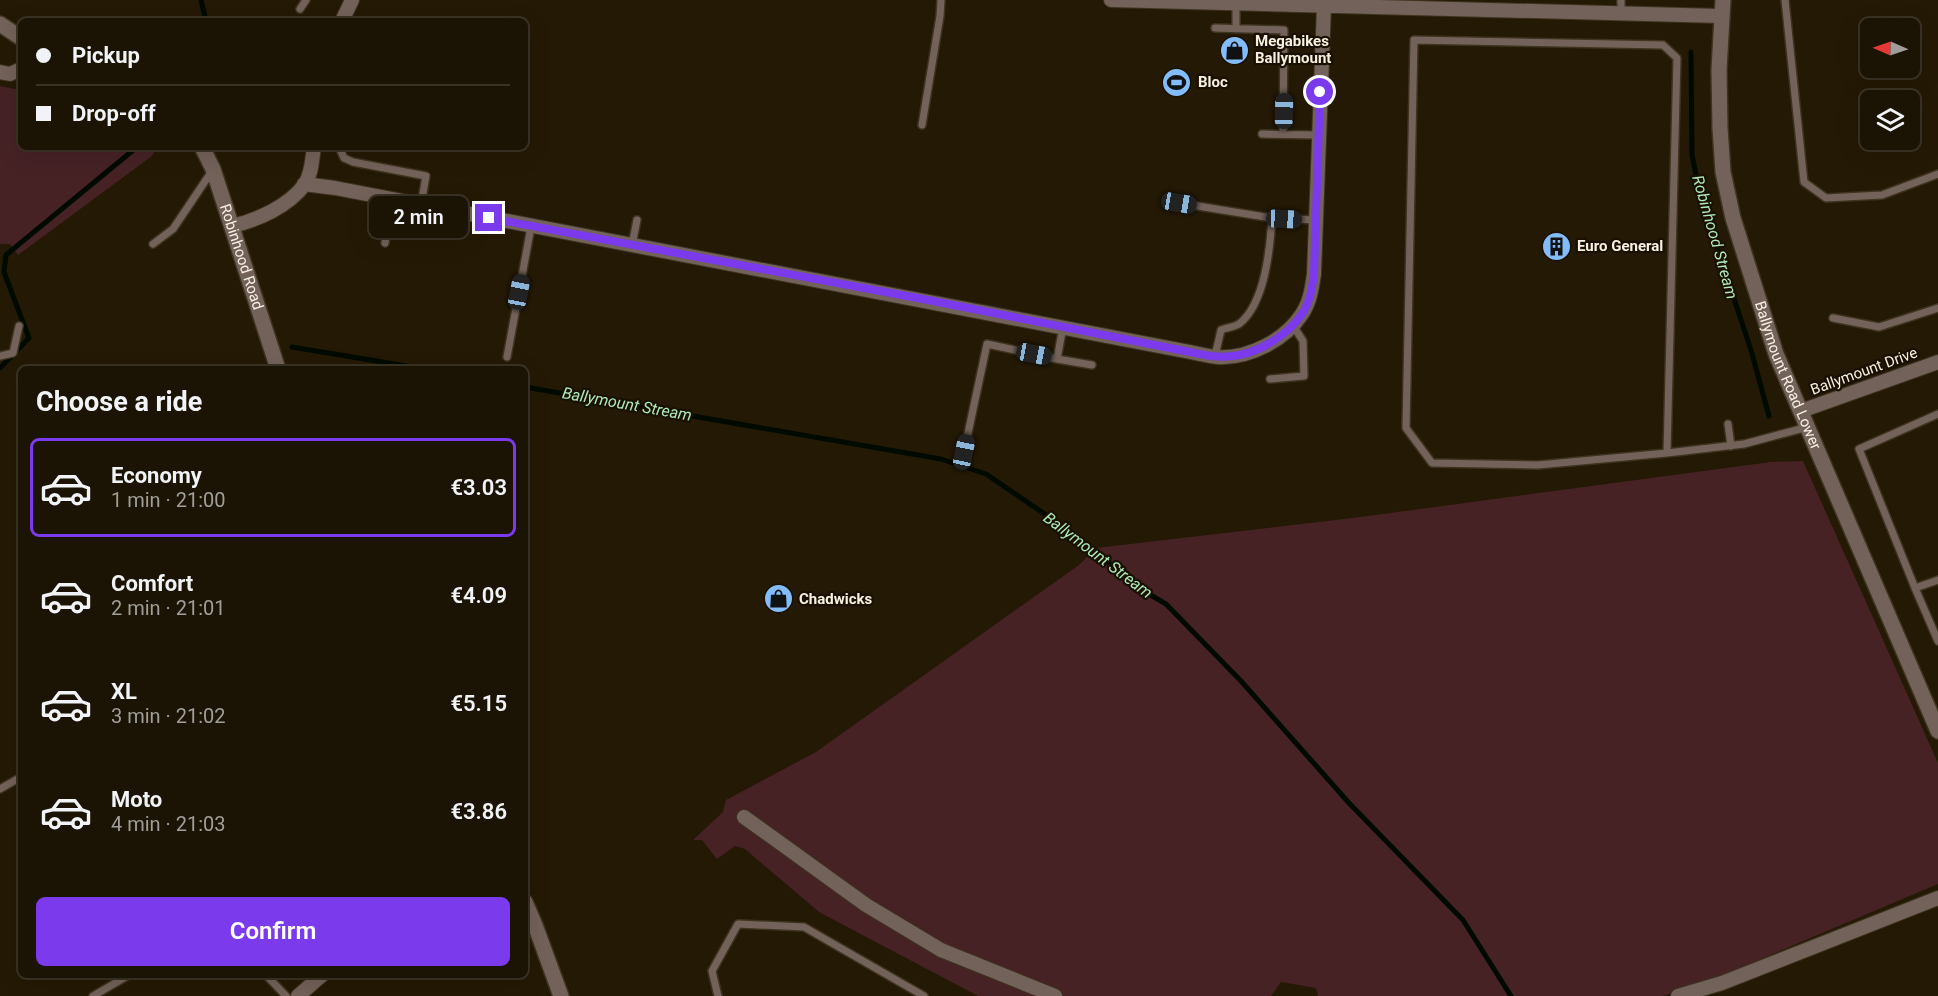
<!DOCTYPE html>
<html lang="en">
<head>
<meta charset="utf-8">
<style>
	:root { --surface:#1b1303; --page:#282012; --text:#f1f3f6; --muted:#a09e9a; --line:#393225; --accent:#7c3aed }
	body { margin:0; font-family:Roboto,sans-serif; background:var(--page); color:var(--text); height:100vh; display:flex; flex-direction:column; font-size:22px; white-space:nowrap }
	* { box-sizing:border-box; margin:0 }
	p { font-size:20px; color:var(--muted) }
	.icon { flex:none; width:33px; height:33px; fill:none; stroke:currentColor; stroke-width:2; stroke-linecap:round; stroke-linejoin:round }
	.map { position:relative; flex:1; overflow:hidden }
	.drawer { position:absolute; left:18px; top:366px; width:510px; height:612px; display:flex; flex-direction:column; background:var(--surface); border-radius:9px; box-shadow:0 6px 24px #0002,0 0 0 2px var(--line) }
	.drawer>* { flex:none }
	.banner { position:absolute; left:18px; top:18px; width:510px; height:132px; border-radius:9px; box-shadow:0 6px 24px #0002,0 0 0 2px var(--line); display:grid; align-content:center; height:132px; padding:0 18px; background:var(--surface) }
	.needle { width:39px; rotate:272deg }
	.buttons { position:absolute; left:1860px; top:18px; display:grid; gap:12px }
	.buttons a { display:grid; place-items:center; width:60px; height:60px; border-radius:9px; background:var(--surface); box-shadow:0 6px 24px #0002,0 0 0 2px var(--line); font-size:30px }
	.end { position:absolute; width:27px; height:27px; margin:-14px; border:8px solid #7c3aed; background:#fff; box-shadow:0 0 0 3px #fff }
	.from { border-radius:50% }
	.bubble { position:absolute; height:42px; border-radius:9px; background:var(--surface); box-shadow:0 6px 24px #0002,0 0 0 2px var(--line); font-size:20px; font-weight:600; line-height:42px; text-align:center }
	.car { position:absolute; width:18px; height:36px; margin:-18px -9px; border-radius:8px; box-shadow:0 0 4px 2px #0007; background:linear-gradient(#222 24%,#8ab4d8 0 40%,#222 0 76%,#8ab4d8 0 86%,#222 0) }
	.banner b { display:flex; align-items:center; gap:21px; height:57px; font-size:22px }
	.banner b+b { border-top:2px solid var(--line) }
	.banner i { width:15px; height:15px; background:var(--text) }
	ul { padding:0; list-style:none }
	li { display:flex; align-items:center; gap:18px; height:99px; margin:0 12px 9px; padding:0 6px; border:3px solid transparent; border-radius:9px }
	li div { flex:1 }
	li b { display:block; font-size:22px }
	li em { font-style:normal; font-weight:600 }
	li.selected { border-color:var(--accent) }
	li>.icon { width:54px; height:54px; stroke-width:1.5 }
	h2 { padding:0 18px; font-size:27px; line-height:72px }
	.primary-button { display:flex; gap:12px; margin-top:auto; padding:12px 18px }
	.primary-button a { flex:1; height:69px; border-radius:9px; background:var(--accent); color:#fff; font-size:24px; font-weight:600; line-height:69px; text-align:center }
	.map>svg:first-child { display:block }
	.green { fill:#462225 }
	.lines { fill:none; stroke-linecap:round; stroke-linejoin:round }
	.stream { stroke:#000a00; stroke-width:5 }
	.service-casing { stroke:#3d331f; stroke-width:10 }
	.minor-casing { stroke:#3d331f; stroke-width:16 }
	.tertiary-casing { stroke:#3d331f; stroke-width:18 }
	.service { stroke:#736259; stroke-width:7 }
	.minor { stroke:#736259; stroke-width:14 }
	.tertiary { stroke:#736259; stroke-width:15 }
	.route { stroke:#7c3aed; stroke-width:8 }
	.labels { text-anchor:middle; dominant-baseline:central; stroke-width:4.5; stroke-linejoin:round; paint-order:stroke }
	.poi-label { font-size:15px; font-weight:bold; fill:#f7f0e3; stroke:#1a1000; text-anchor:start }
	.street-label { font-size:15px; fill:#f7f0e3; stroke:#1a1000 }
	.water-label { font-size:16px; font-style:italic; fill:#ade9b9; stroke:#1a1000 }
</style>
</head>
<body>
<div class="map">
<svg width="1938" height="996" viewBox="0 0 1938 996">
	<rect width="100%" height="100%" fill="#241904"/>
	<path class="green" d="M0 86 21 90V147H157L152 156 18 255 10 244H0Z
		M1803 461 1938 763V884L1728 973 1663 996H1318L1316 988 1281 982 1271 996H978L819 912 745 849 735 846 717 859 702 840H693L723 812 726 800 816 752 1079 565 1096 548 1353 518 1771 462Z"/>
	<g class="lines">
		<path class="stream" d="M201 0 206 21
			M1691 52 1692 155 1701 199 1751 350 1769 416
			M292 347 425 369
			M0 368 29 338 4 272 6 255 137 147
			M525 387 941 459 986 474 1074 534 1137 587 1166 604 1241 681 1349 803 1463 920 1511 996"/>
		<defs>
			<path id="service" d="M1785 0 1804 182 1826 198 1882 195 1938 174
				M300 9 306 0
				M1621 13V0
				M1215 28 1284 30 1283 134
				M1236 29V4
				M922 125 940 16 941 0
				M1262 134 1319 135
				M339 147 344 158 353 162 426 176 421 205
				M1179 203 1272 218
				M385 243 393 199
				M153 244 173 229 212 171
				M632 245 637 220
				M1833 318 1879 327 1938 308
				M0 356 13 353 19 326
				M1215 356 1221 330C1226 328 1234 327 1239 324 1265 304 1270 249 1272 218L1316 220
				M507 357 531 227
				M1057 359 1092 365
				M1270 379 1304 376 1303 341 1292 324
				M1728 424 1731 446
				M964 452 987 344 1057 359 1063 327
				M1667 453 1677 58 1663 45 1414 40 1406 428 1432 463 1538 465 1667 453 1744 444 1808 427
				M1938 580 1915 588 1938 641
				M1915 588 1859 449 1938 414
				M0 789 21 777
				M266 975 286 996
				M93 996 129 975
				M718 996 712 971 738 924 804 927 924 996"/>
			<path id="minor" d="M1111 0 1720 16
				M342 21 352 0
				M0 72 10 74 21 69
				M304 184 335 188C619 244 905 295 1190 352 1199 354 1208 356 1217 357 1249 359 1285 340 1302 314 1310 302 1312 288 1314 274L1324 6
				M232 226C258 220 289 206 305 184 312 173 312 159 314 147
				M1801 411 1938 362
				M744 817 866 905 941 950 1055 996
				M298 996 322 975
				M1678 996 1722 983 1938 898"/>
			<g id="tertiary">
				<path id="s1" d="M1723 0 1719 70 1720 128 1723 172 1733 218 1776 354 1938 731"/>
				<path d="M0 24 21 38"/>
				<path id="s2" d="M202 147 213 169 278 369"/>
				<path d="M525 902 535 925 561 996"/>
			</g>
		</defs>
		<use href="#service" class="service-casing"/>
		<use href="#minor" class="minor-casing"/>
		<use href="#tertiary" class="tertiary-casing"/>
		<use href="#service" class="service"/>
		<use href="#minor" class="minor"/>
		<use href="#tertiary" class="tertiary"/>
	</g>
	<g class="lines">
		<path class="route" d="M489 218 928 300 1190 352C1204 355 1217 358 1232 356 1257 354 1287 336 1302 314 1310 302 1312 288 1314 274L1320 92"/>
	</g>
	<defs>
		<symbol id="shop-disc" viewBox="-11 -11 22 22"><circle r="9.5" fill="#83bcfb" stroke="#1a1000"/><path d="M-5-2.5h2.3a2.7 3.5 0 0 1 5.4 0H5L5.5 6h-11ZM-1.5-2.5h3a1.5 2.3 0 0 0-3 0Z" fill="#111"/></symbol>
		<symbol id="stadium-disc" viewBox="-11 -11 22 22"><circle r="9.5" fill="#83bcfb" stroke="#1a1000"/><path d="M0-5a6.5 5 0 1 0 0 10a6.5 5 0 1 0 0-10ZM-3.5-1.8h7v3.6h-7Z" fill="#111"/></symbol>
		<symbol id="building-disc" viewBox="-11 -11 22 22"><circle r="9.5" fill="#83bcfb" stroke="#1a1000"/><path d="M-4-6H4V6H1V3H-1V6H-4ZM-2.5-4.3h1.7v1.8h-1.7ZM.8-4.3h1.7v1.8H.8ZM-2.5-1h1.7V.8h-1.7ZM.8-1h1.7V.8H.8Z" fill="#111"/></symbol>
	</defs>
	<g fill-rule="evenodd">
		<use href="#shop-disc" x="1218" y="34" width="33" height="33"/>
		<use href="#stadium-disc" x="1160" y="66" width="33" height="33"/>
		<use href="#building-disc" x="1540" y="230" width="33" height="33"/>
		<use href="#shop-disc" x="762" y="582" width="33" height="33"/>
	</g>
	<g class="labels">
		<g class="poi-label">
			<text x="1255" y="41">Megabikes<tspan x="1255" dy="17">Ballymount</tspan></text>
			<text x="1198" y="82">Bloc</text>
			<text x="1577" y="246">Euro General</text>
			<text x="799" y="599">Chadwicks</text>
		</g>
		<g class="street-label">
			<text stroke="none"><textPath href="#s2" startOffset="117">Robinhood Road</textPath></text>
			<text transform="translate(1864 371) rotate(-20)">Ballymount Drive</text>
			<text stroke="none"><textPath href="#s1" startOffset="386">Ballymount Road Lower</textPath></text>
		</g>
		<g class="water-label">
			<text transform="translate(1715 237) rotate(74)">Robinhood Stream</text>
			<text transform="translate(627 404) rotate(10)">Ballymount Stream</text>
			<text transform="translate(1098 555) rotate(37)">Ballymount Stream</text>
		</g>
	</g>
</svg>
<div class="buttons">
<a><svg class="needle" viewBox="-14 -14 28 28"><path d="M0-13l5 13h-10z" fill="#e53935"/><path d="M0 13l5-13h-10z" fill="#a09e9a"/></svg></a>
<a><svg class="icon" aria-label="layers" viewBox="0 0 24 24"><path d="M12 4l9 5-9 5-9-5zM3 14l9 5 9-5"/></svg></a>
</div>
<i class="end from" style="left:1320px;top:92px"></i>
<i class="end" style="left:489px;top:218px"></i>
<div class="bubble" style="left:369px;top:196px;width:99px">2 min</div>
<i class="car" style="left:1284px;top:111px;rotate:1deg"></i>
<i class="car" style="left:1179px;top:203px;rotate:100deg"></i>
<i class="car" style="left:1284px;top:219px;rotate:93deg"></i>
<i class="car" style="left:519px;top:292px;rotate:11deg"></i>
<i class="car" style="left:1034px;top:354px;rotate:101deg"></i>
<i class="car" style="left:964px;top:452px;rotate:12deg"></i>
<div class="banner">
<b><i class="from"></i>Pickup</b>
<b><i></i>Drop-off</b>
</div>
<section class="drawer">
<h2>Choose a ride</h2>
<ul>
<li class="selected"><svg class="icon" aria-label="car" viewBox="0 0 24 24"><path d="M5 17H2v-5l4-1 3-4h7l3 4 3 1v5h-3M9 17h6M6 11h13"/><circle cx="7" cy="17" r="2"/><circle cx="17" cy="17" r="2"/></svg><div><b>Economy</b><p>1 min · 21:00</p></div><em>€3.03</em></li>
<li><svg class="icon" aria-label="car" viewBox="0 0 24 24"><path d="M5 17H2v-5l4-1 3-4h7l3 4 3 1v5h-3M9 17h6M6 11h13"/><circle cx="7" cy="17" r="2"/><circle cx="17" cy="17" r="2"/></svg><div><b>Comfort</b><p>2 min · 21:01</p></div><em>€4.09</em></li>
<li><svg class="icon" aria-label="car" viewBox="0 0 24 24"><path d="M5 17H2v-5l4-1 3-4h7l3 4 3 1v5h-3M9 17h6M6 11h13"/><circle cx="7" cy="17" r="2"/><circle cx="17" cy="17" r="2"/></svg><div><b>XL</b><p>3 min · 21:02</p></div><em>€5.15</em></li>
<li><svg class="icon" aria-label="car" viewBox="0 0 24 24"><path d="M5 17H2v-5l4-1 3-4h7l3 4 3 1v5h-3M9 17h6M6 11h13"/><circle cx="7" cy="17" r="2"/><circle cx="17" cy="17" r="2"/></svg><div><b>Moto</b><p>4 min · 21:03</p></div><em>€3.86</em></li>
</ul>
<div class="primary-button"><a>Confirm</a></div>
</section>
</div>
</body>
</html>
